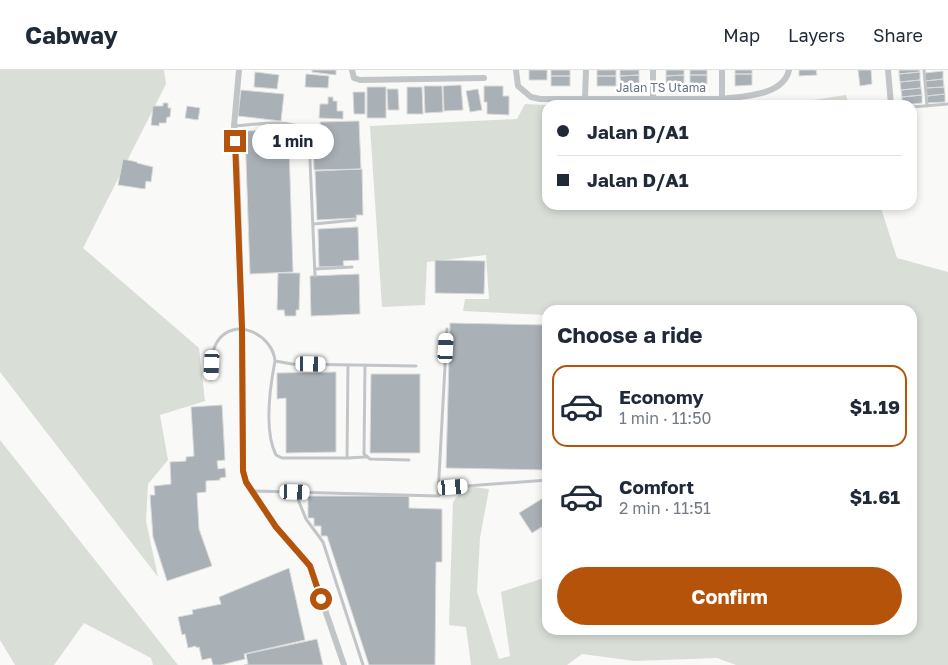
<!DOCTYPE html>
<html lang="en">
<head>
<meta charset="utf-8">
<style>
	:root { --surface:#fff; --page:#f2f2f3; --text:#1f2937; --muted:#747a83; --line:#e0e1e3; --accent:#b45309 }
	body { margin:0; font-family:"Golos Text",sans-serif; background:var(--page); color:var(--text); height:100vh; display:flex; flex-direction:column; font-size:19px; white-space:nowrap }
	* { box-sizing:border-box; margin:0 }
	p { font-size:16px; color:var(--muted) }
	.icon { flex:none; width:28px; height:28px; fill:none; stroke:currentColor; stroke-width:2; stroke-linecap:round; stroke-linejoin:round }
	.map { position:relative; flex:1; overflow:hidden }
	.sheet { position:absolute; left:542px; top:235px; width:375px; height:330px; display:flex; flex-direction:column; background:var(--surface); border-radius:15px; box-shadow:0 2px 8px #0003 }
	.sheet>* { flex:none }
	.banner { position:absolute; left:542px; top:30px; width:375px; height:110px; border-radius:15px; box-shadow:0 2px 8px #0003; display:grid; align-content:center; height:110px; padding:0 15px; background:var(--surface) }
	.end { position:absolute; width:22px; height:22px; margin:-11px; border:6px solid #b45309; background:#fff; box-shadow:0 0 0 2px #fff }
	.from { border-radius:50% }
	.bubble { position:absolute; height:35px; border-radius:18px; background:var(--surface); box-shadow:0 2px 8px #0003; font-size:16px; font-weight:700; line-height:35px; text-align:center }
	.car { position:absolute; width:15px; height:30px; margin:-15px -8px; border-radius:6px; box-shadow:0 0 4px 1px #0007; background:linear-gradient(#fff 24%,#345 0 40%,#fff 0 76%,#345 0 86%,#fff 0) }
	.banner b { display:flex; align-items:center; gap:18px; height:48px; font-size:19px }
	.banner b+b { border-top:1px solid var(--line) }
	.banner i { width:12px; height:12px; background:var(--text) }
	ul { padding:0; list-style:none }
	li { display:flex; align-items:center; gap:15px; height:82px; margin:0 10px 8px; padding:0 5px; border:2px solid transparent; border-radius:15px }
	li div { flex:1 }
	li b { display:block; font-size:19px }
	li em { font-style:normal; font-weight:700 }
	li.active { border-color:var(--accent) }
	li>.icon { width:45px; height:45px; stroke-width:1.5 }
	h2 { padding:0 15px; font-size:22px; line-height:60px }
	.button { display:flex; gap:10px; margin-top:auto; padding:10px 15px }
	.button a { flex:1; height:58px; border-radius:30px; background:var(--accent); color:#fff; font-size:20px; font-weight:700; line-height:58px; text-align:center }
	header { display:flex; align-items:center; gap:30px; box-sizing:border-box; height:70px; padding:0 25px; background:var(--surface); border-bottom:1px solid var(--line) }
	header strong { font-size:24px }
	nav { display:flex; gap:28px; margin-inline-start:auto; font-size:18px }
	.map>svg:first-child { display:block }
	.green { fill:#d9ded7 }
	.building { fill:#a9b0b6; stroke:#dbdbda }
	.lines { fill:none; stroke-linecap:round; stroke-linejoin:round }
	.lane { stroke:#c1c5c8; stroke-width:3 }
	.street { stroke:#c1c5c8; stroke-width:6 }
	.route { stroke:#b45309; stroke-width:6 }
	.labels { text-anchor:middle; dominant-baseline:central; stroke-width:5; stroke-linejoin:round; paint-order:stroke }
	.street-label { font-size:12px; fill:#667580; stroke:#fff }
</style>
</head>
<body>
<header>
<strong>Cabway</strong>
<nav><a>Map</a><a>Layers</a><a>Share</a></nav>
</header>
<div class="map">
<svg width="948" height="595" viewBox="0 0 948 595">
	<rect width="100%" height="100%" fill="#f9f9f7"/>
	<path class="green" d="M0 0H164L166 14 83 178 199 278 205 331 160 345 168 390 148 414 146 451 158 507 0 302Z
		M846 25 849 35H781Z
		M525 34 547 35 548 135H880L897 188 948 202V595H736L717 588 635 591 582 584 567 595H471L466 557 449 555 453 432 465 416 489 419 480 468 477 522 499 589 510 586 501 522 547 507 548 560H912V240H548L547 245 463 241 465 229H489L486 185 427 192 425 235 382 237 370 56 517 49Z
		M0 370 178 595H153L151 588 84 553 54 595H15L0 570Z"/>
	<path class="building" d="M312 0H336V5L312 2Z
		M529 0H547V10H529Z
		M551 0H570V6H551Z
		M597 0H616V6H597Z
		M620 0H639V5L620 6Z
		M666 0H684V5L666 6Z
		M690 0H707V5H690Z
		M735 0H752V4H735Z
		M799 0H816L817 5 799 6Z
		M858 0H871L872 14 860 16Z
		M899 0H919L920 2 899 4Z
		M943 1V9L925 11V3Z
		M255 2 279 5 277 19 254 17Z
		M920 2V10L900 12 899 4Z
		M306 4 329 6 328 18 305 17Z
		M735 4H752V15L735 16Z
		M639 5V16H621L620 6Z
		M684 5V16L666 17V6Z
		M690 5H707V14H690Z
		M551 6H570V16H551Z
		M597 6H616V16H597Z
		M943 9 944 17 926 18 925 11Z
		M920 10 921 18 901 20 900 12Z
		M461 15 463 40 444 41 443 16Z
		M424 16H442L443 42 425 43Z
		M484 16H503V26H509V45L487 44V32H484Z
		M367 17H386V48H367Z
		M407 17H422L423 44H407Z
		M944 17 945 24 927 26 926 18Z
		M921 18 922 25 902 27 901 20Z
		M387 19H398L399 40H388Z
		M478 19 482 40 470 42 466 21Z
		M241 20 284 24 281 51 238 46Z
		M353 22H365V44H354Z
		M945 24V32L927 33V26Z
		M922 25V33L902 35V27Z
		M328 27H333V31H337V41H343V49L319 48 320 34H328Z
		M163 33H168V38H171L170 47H167L166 53H159V56L151 55 153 36H163Z
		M187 36 200 38 198 50 185 48Z
		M359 51 361 99 314 100 313 68 321 67 320 52Z
		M277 60 286 69 287 76H289L293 202 250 204 245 61Z
		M123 89 137 92V93L153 97 151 112 146 111 145 119 118 115Z
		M362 99 363 145H356L357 148 317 150 315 101Z
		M358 157 359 190 343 191 344 196 319 197 318 159Z
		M435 190 485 191 484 224 435 223Z
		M278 203H300L299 240H296V246H285L284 240H277Z
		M359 204 360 244 311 246 310 206Z
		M450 253 548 255V400L446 398Z
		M336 302V382L286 383V328L277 329V303Z
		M371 304H420V383H370Z
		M222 335 225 390 217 391 218 399 225 398 226 407 220 408V410L206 411V422L197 423 199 459 212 496 167 511 153 467 150 425H155L154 416 171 414 170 392 186 391V387L194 386 191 337Z
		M548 425V453L532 463 519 443Z
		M308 426H409V438L442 439V492H436L435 595H369L327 466H321V456H314V448H308Z
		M289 498 305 570 244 584 245 589 221 595H213L211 588 202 590 199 577 196 578V576L188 578 185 564 182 565 178 547 193 544 192 540 221 534 219 527Z
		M317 569 323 595H244L248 594 246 584Z"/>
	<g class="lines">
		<path class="lane" d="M924 0 927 36
			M912 37 948 34
			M235 56C255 55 299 45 309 67L315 206
			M314 154 355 150
			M315 199 352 197
			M275 291C270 317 264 361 276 385L282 388H347
			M348 295 347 388 366 387
			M365 295 364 384 370 389 409 390
			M212 307C212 296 211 282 217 272 234 245 273 265 275 291L292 294 416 296
			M253 421 438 426 453 417 548 410
			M295 422 306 449 323 472 363 595
			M438 425 447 259"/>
		<path class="street" d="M239 0 234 56 237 99 242 258 243 401 246 412 276 457 310 496 344 595
			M352 0 354 8 360 10 484 8
			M516 0 518 16 531 27 540 29H722C744 26 783 26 789 0
			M722 0V29
			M888 0 891 35
			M585 29 586 0
			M653 29V0"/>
	</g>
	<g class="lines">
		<path class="route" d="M235 71 242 258 243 401 246 412 276 457 310 496 321 529"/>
	</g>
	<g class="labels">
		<g class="street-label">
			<text x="661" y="17">Jalan TS Utama</text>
		</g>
	</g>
</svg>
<i class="end from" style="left:321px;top:529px"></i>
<i class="end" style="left:235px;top:71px"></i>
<div class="bubble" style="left:252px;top:54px;width:82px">1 min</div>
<i class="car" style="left:446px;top:278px;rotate:3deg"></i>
<i class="car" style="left:311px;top:294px;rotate:91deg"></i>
<i class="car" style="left:212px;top:295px;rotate:183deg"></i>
<i class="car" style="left:453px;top:417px;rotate:86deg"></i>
<i class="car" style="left:295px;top:422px;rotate:92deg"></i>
<div class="banner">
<b><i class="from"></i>Jalan D/A1</b>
<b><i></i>Jalan D/A1</b>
</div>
<section class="sheet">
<h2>Choose a ride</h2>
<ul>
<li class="active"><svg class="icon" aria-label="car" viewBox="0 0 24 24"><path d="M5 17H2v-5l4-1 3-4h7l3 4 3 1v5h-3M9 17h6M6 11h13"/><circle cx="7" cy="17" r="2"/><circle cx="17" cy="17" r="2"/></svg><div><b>Economy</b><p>1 min · 11:50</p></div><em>$1.19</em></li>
<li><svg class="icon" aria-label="car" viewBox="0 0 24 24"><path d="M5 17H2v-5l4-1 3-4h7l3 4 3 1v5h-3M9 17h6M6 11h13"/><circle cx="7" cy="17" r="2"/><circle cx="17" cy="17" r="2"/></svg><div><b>Comfort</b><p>2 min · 11:51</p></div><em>$1.61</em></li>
</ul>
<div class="button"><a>Confirm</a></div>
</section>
</div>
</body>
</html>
